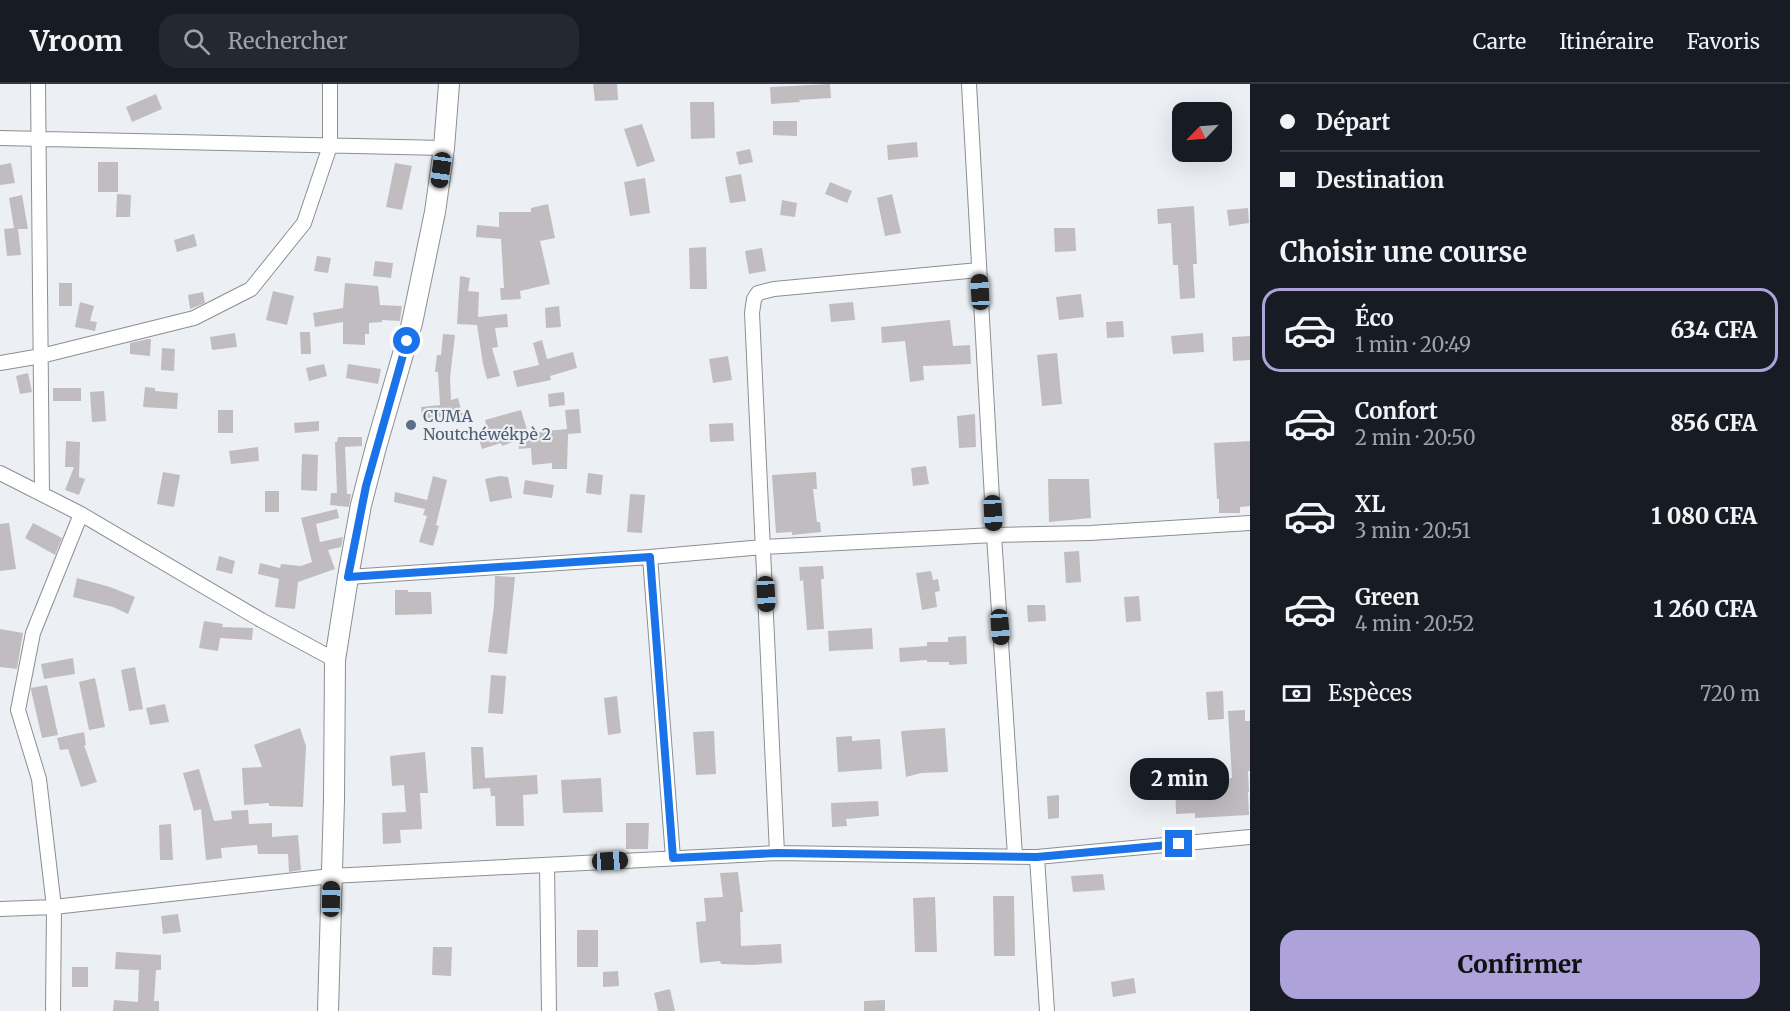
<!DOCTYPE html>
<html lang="fr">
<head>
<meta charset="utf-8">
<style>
	:root { --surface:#171b24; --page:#242831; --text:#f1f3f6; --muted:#9ea1a6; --line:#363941; --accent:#aea2da }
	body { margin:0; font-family:Merriweather,serif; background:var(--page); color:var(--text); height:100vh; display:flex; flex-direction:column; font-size:22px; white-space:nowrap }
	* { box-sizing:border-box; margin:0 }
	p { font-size:20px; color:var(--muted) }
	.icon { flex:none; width:33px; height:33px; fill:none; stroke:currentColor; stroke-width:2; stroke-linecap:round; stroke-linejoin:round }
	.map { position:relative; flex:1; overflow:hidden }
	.side { display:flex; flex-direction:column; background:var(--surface); width:540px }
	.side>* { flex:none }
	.hud { display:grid; align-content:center; height:132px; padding:0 30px; background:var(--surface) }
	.needle { width:39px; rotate:245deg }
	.tools { position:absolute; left:1172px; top:18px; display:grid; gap:12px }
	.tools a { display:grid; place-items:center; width:60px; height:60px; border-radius:12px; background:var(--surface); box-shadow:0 6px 24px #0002; font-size:30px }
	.end { position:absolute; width:27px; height:27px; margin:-14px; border:8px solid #1a73e8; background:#fff; box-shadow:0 0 0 3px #fff }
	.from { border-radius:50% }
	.bubble { position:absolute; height:42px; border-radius:18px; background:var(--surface); box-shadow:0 6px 24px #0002; font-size:20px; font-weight:800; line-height:42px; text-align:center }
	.car { position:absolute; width:18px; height:36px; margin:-18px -9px; border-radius:8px; box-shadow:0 0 4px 2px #0007; background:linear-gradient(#222 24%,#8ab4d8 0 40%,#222 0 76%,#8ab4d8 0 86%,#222 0) }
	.hud b { display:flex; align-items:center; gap:21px; height:57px; font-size:22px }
	.hud b+b { border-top:2px solid var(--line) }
	.hud i { width:15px; height:15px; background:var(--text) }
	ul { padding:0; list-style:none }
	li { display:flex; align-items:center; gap:18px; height:84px; margin:0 12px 9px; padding:0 18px; border:3px solid transparent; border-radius:18px }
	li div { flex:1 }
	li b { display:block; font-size:22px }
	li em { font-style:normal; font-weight:800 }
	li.selected { border-color:var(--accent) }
	li>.icon { width:54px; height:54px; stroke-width:1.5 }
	h2 { padding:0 30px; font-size:27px; line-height:72px }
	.pay { display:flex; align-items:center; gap:15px; height:66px; padding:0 30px; font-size:22px }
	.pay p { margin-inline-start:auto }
	.button { display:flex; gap:12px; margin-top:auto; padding:12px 30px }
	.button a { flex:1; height:69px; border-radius:18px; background:var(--accent); color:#111; font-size:24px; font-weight:800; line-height:69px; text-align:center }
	header { display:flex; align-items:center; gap:36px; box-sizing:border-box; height:84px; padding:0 30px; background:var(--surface); border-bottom:2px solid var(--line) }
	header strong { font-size:28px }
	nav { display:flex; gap:33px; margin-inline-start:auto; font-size:21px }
	.search { width:420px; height:54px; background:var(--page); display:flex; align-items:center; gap:15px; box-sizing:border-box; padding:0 21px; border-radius:18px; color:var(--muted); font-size:22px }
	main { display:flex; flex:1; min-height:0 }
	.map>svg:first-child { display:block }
	.building { fill:#c1bcbf }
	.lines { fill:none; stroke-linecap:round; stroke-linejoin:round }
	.street-casing { stroke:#8b8f92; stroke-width:16 }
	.secondary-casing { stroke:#8b8f92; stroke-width:22 }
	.street { stroke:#fff; stroke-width:14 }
	.secondary { stroke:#fff; stroke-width:20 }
	.route { stroke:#1a73e8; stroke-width:8 }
	.service-dot { fill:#5c6f8a; stroke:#ecf0f4; stroke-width:2 }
	.labels { text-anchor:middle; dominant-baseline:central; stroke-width:4.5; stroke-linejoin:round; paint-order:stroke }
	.service-label { font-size:16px; fill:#4e5e75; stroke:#ecf0f4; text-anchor:start }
</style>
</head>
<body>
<header>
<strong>Vroom</strong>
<div class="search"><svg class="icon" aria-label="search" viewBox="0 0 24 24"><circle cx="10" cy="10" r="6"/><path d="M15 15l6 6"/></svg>Rechercher</div>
<nav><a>Carte</a><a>Itinéraire</a><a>Favoris</a></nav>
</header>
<main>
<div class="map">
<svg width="1250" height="927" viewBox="0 0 1250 927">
	<rect width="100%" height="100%" fill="#ecf0f4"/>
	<path class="building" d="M593 0H617L618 16 595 17Z
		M830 0 831 14 799 16 800 18 771 20 770 3Z
		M156 10 162 25 132 38 126 23Z
		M690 18H714L715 54 691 55Z
		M773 37H797V52L773 51Z
		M642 40 655 77 637 83 624 45Z
		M917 58 918 73 888 76 887 61Z
		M750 65 753 78 739 81 736 68Z
		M98 78H118V108H98Z
		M11 79 15 99 0 101V81Z
		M395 79 412 82 402 126 386 123Z
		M741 90 746 117 730 119 725 93Z
		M645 94 650 129 630 132 624 98Z
		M830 98 852 107 847 119 825 110Z
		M117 110 131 111 130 133H116Z
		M892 110 901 149 885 152 877 114Z
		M22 111 28 145H18L21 171 7 172 4 145 14 144 9 114Z
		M782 116 797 119 795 133 780 131Z
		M548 120 555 154 540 157 550 200 520 207 521 215 501 216 500 204H504L501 155 476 153 477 141 499 143V128H531V124Z
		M1194 122 1197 180H1193L1195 214 1180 215 1178 181H1173L1171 139 1158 140 1157 125Z
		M1248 124 1249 139 1229 142 1227 126Z
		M1054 144H1075L1076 167 1055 168Z
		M194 150 197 162 177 168 174 156Z
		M706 163 707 205H690L689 164Z
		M762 164 766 187 749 190 745 167Z
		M317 172 331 174 328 189 314 187Z
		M375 177 393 179 391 194 373 192Z
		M460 192 470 194 468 207 479 208 478 233 507 230 508 243 495 244 498 263 492 264 500 292 487 295 483 280 477 241 457 240Z
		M59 199H72V222H59Z
		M345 199 378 202 380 221 402 222 400 237 382 236V238L369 239V250H365V261L343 260V238L315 243 313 229 343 224Z
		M273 207 294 212 287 241 266 236Z
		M203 208 205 219 190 225 188 211Z
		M1081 210 1084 233 1059 236 1056 213Z
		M80 218 94 222 90 237 97 238 95 247 75 243Z
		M853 218 855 236 831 238 829 220Z
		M559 222 561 243 546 244 545 224Z
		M950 236 953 262 970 261 971 280 923 282 924 296 910 298 905 257 882 259 881 243Z
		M1123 237 1124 253 1107 254 1106 238Z
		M300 248H310L311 270H301Z
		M235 249 237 263 212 266 210 253Z
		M1203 249 1204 268 1173 270 1171 252Z
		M443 250 455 251 450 293 451 316 458 314 464 336 455 339 452 331 422 335 421 323 440 321 438 288H435L437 271H441Z
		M1250 252V276L1233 277 1232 253Z
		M148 255H151L150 272 130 270V259Z
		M542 256 547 275 573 268 577 284 550 292 551 296 517 303 513 287 539 281 533 259Z
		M162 264 175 265 174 287 161 286Z
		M1057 269 1062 320 1042 322 1037 271Z
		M728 272 732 296 713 299 709 275Z
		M324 280 327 292 309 297 306 284Z
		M348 280 381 285 378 300 346 294Z
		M28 289 32 308 20 310 16 292Z
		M145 303 155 304V307L178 309 177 325 143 323Z
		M53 304H81V317H53Z
		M104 307 106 337 92 338 90 308Z
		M564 308 565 321 549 323 548 310Z
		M579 325 581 349 568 350 567 385H552V379L532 381 531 364 519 365 518 356 502 362 501 359 482 365 478 352 488 349 485 336 521 326 528 349 567 345 565 326Z
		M218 326H233V349H218Z
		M975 330 976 363 959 364 957 332Z
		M319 337V347L295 349 294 339Z
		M733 339 734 357 710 358 709 340Z
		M338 353H362V362L345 363 347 410H351L349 423 330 421 331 409H337L335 358H337Z
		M66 357 80 358 79 393 85 395 79 411 65 406 74 383H65Z
		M1250 357V422L1240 423V429H1219V415H1217L1214 359Z
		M258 363 259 377 231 380 229 367Z
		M302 370 318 371 317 407 301 406Z
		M926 382 929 400 913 402 911 384Z
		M163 388 180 391 174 423 157 420Z
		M816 388 817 405H813L817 438H820L821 448 792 451V448L776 449 772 391Z
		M588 389 603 391 601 411 586 409Z
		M433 392 447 396 436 441 439 442 433 462 419 458 427 432 423 431 425 425 394 418 395 408 427 416Z
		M500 392 508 393 512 414 490 418 485 395Z
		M1048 395H1089L1091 434 1049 438Z
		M525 396 554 401 552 414 523 410Z
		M265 407H279V428H265Z
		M630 410 645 411 642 449 627 448Z
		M337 425 339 434 316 440 320 458 343 453 341 463 328 466 335 485 298 498 295 525 275 523 279 495 258 490 260 479 280 484 281 480 301 482 312 478 301 434Z
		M9 439 16 485 0 487V440Z
		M33 439 62 454 55 471 25 454Z
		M1079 467 1081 498 1066 499 1064 468Z
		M219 472 235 477 232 490 216 486Z
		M823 482 824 495H821L824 545 807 546 803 496 800 497 799 483Z
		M931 487 933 496 938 495 940 507 935 508 937 523 922 526 916 489Z
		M495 492 515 493 507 570 488 568 494 522Z
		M77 494 110 503 135 513 128 530 113 523 73 513Z
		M395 506H408V508H431L432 530 395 531Z
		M1139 512 1141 537 1126 538 1124 513Z
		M1027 521H1045L1046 537 1028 538Z
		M204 537 223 540 222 543 253 544 252 556 220 554 218 567 199 564Z
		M872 544 873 565 829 567 828 547Z
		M0 545 23 549 17 585 0 583Z
		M966 552 967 580 949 581V578H927V576L900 578 899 564 927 562V558H948V553Z
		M73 574 75 590 44 595 41 580Z
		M135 583 143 625 129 627 121 586Z
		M491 591 506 592 503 630 488 629Z
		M95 594 105 643 89 646 79 598Z
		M47 601 58 651 42 654 31 606V604Z
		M1223 607 1224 635 1208 636 1206 608Z
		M617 612 621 649 608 651 604 614Z
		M165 620 169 638 150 641 146 624Z
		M1245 626V637H1250V687H1248L1249 708H1248L1249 731 1195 734V729L1176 730 1175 696 1232 694 1228 627Z
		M300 644 306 662 303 723 269 722V719L244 721 242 684 262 683 254 661Z
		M945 644 948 688 921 689 906 693 901 647Z
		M714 647 716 690 696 691 693 648Z
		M84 648 86 661H84L97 698 81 703 68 665 60 666 57 654Z
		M852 652V657L880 655 882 685 838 688 836 653Z
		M471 663H483L485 694 537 691 538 710 523 711 524 742H496L495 712H491L490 704 473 705Z
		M425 668 428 709H420L422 745 400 746 401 759 383 760 382 729 406 728 404 701 392 702 390 672Z
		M199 685 214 737 232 735 231 727 248 726 249 740 272 739V753L298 751 301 786 289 788 288 770H258L257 761 221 764 222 774 206 776 201 725 194 727 183 689Z
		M601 694 603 728 563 729 561 696Z
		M1059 711V734L1048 735 1047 712Z
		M878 717 879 732 846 735 847 742 832 743 831 719Z
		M626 739H649L648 765H626Z
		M171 740 173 776H160L159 741Z
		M738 788 743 828H740L741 862 781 860 782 879 752 881 721 880 720 877 700 879 696 838 706 837 704 814 723 813 720 789Z
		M1103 790 1105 806 1073 808 1071 792Z
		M993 812H1014L1015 872H994Z
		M935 813 937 868H915L913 814Z
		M178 830 181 848 163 850 161 832Z
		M577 846H598V883H577Z
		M433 863H452L451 892 432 891Z
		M116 868 161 871V886H156L154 917H159V927H113L114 916 138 918 139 886 115 885Z
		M72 883H88V903H72Z
		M618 887 619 902 603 903V888Z
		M1134 894 1136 909 1113 913 1111 898Z
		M670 905 675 927H658L654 909Z
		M885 916V927H864V917Z"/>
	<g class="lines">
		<defs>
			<path id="street" d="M38 0 42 410
				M969 0 994 451 1015 772
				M0 54 444 64
				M0 279 41 272 194 234 251 205 304 139 330 62V0
				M0 389 81 430 261 536 335 576
				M650 473 673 774
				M348 493 650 473 763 463 994 451 1090 449 1250 439
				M777 769 752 229 754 215 758 209 774 205 979 186
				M1037 773 1047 927
				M547 781 549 927
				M0 825 54 823 331 792 777 769 1037 773 1250 753
				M53 927 54 823 39 695 18 626 33 549 81 430"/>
			<path id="secondary" d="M328 927 334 716 335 576 348 493 361 421 376 363 412 239 435 128 444 64 449 0"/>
		</defs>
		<use href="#street" class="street-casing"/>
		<use href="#secondary" class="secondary-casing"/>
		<use href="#street" class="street"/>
		<use href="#secondary" class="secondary"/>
	</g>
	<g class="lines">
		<path class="route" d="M407 257 366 402 348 493 650 473 673 774 777 769 1037 773 1179 760"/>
	</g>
	<circle class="service-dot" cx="411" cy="341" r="6"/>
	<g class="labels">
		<g class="service-label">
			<text x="423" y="332">CUMA<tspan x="423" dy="18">Noutchéwékpè 2</tspan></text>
		</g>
	</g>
</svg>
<div class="tools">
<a><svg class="needle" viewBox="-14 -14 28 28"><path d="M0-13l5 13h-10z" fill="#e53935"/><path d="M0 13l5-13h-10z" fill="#9ea1a6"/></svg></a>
</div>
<i class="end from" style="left:407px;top:257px"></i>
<i class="end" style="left:1179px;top:760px"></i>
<div class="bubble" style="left:1130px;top:674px;width:99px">2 min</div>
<i class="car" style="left:441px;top:86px;rotate:188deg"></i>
<i class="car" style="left:980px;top:208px;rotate:357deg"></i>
<i class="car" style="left:993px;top:429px;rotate:177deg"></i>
<i class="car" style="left:766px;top:510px;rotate:177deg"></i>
<i class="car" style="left:1000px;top:543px;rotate:176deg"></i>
<i class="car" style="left:610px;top:777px;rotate:87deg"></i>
<i class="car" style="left:331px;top:815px;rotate:1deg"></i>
</div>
<section class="side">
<div class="hud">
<b><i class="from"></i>Départ</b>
<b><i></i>Destination</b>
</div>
<h2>Choisir une course</h2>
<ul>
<li class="selected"><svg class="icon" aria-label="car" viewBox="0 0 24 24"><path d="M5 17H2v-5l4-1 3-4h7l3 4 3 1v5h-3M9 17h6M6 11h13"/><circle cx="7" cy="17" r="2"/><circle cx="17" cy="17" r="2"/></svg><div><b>Éco</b><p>1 min · 20:49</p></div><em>634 CFA</em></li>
<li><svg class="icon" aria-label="car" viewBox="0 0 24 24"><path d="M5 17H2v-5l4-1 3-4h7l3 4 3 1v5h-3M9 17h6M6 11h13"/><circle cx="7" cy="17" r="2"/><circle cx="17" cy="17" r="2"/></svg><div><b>Confort</b><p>2 min · 20:50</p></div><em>856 CFA</em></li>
<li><svg class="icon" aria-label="car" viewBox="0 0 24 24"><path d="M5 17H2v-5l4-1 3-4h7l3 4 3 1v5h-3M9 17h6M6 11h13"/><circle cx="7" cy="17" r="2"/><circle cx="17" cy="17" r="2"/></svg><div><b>XL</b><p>3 min · 20:51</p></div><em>1 080 CFA</em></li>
<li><svg class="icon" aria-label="car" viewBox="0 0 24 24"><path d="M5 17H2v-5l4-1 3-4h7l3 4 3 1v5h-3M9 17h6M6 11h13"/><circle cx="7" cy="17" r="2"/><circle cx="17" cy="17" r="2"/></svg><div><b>Green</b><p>4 min · 20:52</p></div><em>1 260 CFA</em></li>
</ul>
<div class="pay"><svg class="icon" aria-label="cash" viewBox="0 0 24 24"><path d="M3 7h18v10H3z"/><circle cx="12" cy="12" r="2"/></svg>Espèces<p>720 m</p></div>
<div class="button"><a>Confirmer</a></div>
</section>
</main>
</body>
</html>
